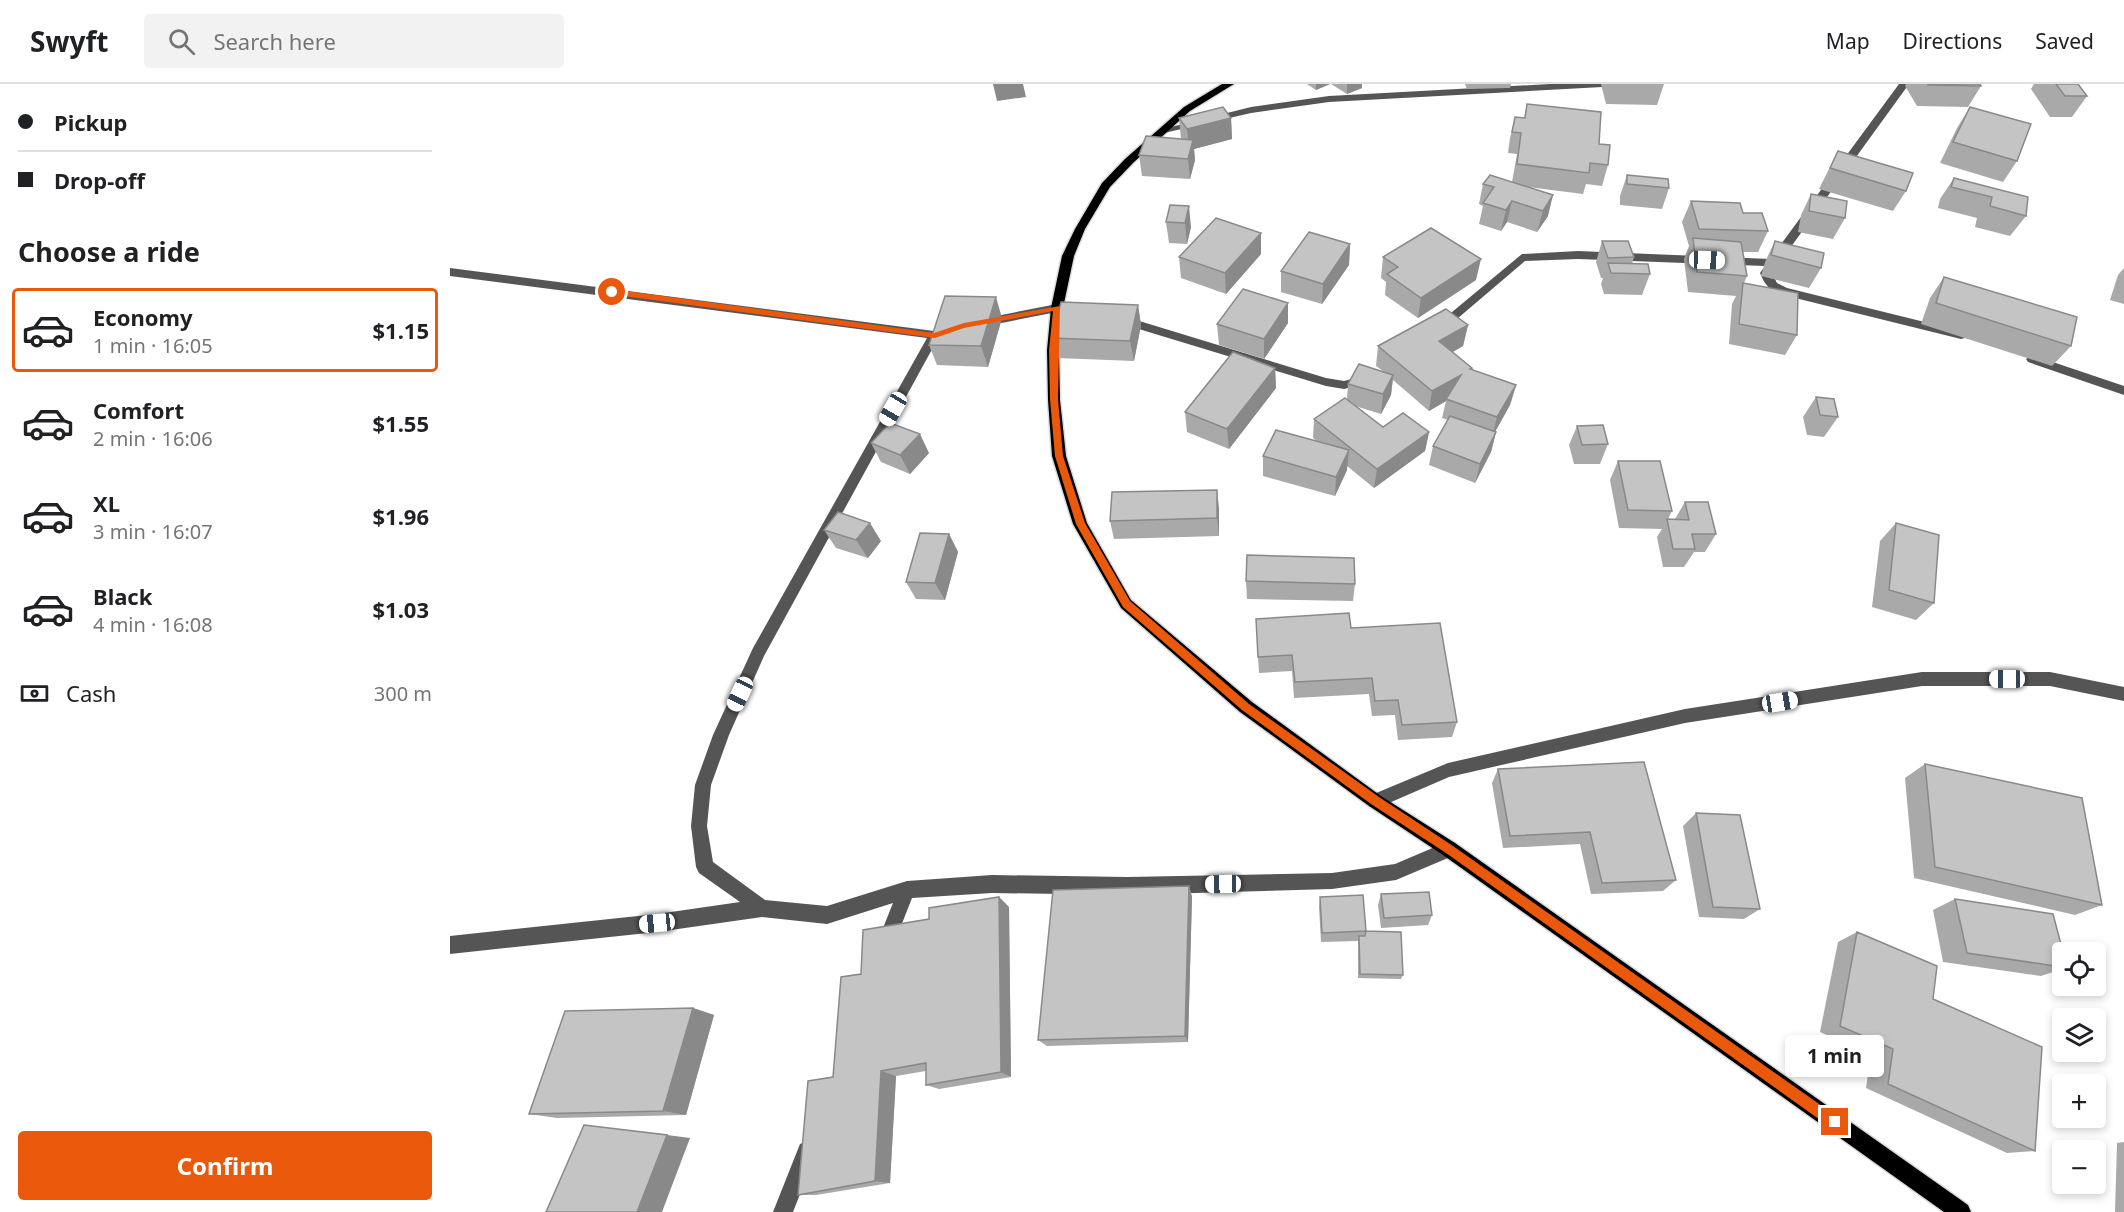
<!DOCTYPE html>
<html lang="en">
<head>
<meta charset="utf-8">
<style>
	:root { --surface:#fff; --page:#f2f2f2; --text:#202124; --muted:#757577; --line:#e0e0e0; --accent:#ea580c }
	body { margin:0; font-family:"Noto Sans",sans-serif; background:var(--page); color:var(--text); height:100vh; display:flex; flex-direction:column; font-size:22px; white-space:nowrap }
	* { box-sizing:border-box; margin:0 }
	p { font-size:20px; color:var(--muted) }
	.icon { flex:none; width:33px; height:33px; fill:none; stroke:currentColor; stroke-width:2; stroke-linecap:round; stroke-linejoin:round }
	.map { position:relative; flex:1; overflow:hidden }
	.side { display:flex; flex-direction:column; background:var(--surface); width:450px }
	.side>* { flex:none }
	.guide { display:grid; align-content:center; height:132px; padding:0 18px; background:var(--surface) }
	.controls { position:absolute; left:1602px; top:858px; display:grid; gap:12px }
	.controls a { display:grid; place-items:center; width:54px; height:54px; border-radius:6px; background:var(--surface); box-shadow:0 3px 9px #0003; font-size:30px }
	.end { position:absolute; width:27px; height:27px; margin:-14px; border:8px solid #ea580c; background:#fff; box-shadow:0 0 0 3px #fff }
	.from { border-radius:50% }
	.bubble { position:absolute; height:42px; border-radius:6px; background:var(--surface); box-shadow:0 3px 9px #0003; font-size:20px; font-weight:700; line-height:42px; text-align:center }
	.car { position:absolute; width:18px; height:36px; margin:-18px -9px; border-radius:8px; box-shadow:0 0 4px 2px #0007; background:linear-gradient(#fff 24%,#345 0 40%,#fff 0 76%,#345 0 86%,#fff 0) }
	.guide b { display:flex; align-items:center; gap:21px; height:57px; font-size:22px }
	.guide b+b { border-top:2px solid var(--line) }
	.guide i { width:15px; height:15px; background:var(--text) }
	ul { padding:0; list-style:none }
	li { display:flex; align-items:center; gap:18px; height:84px; margin:0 12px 9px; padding:0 6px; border:3px solid transparent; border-radius:6px }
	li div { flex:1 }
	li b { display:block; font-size:22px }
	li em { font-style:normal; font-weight:700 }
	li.selected { border-color:var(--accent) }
	li>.icon { width:54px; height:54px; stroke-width:1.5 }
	h2 { padding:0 18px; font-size:27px; line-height:72px }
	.pay { display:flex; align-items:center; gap:15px; height:66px; padding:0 18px; font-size:22px }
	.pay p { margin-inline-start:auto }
	.action { display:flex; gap:12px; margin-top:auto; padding:12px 18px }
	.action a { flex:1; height:69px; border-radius:6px; background:var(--accent); color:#fff; font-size:24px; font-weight:700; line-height:69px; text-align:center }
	header { display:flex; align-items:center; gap:36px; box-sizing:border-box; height:84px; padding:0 30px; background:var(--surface); border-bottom:2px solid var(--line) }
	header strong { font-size:28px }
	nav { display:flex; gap:33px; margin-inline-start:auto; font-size:21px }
	.search { width:420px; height:54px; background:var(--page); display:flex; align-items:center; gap:15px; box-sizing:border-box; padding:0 21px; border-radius:6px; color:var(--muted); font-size:22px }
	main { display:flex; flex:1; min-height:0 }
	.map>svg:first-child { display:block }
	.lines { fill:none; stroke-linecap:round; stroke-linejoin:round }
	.major-casing { stroke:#dbdbdb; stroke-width:3 }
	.minor { fill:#555; fill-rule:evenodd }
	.major { fill:#000; fill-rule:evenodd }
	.wall { fill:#a9a9a9 }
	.shaded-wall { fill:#898989 }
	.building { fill:#c4c4c4; stroke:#898989; stroke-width:1.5 }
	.route { fill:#ea580c }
</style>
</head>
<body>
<header>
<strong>Swyft</strong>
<div class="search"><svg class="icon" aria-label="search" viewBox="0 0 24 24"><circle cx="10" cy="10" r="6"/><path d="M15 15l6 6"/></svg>Search here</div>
<nav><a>Map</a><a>Directions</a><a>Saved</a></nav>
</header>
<main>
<section class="side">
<div class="guide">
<b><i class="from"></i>Pickup</b>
<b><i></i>Drop-off</b>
</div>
<h2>Choose a ride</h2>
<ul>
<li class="selected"><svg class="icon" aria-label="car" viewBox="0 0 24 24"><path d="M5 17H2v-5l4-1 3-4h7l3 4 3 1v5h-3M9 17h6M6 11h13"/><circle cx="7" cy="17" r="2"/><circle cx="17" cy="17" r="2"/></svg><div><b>Economy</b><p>1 min · 16:05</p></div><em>$1.15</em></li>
<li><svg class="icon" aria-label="car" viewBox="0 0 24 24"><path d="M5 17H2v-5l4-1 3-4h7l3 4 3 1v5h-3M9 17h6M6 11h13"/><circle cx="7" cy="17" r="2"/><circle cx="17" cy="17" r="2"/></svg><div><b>Comfort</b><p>2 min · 16:06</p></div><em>$1.55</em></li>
<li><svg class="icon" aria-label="car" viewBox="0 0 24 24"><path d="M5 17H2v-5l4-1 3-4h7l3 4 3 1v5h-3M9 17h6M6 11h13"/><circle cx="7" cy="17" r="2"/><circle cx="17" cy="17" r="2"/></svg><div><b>XL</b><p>3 min · 16:07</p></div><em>$1.96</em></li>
<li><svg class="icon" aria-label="car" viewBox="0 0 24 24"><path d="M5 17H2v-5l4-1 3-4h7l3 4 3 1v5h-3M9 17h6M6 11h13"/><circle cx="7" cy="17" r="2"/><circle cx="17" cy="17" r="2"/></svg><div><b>Black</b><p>4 min · 16:08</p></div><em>$1.03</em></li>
</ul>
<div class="pay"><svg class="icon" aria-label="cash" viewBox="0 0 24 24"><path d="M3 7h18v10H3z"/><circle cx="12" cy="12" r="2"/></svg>Cash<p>300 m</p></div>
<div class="action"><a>Confirm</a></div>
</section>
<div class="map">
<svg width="1674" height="1128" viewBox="0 0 1674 1128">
	<rect width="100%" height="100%" fill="#fff"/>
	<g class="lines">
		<defs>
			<path id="major" d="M772 0H784L740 27 683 79 660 103 635 145 624 172 613 224 609 266 610 316 616 372 637 439 681 516 802 618 931 712 1005 759 1518 1121 1521 1128H1494L993 771 919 722 790 628 671 524 623 440 602 372 598 316 597 266 601 224 612 172 625 145 652 99 675 75 734 23Z"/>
		</defs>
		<use href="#major" class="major-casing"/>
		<path class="minor" d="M1100 0H1157L1152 3 879 18 801 29 714 49 709 46 801 23 879 12Z
			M1449 0H1459L1322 189 1327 199 1337 204 1511 247 1515 248V254L1511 255 1329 210C1319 206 1314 199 1310 189L1315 182 1128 175 1075 177 994 246H986L984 243 1072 170 1128 167 1320 175Z
			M0 184 484 247 493 243 499 247 489 254 480 269 314 572 279 651 261 701 257 742 263 778 315 816 377 822 457 797 542 791 677 793 882 789 945 780 999 757 1005 759 1007 765 1005 771 946 796 882 805 677 811 542 809 462 814 442 865 436 868 430 865 427 859 443 819 377 840 312 833 207 848 0 870V852L207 830 290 818 249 789 246 783 241 742 245 701 263 651 303 564 477 254 0 192Z
			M607 220 624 223 626 226 620 230 607 228 531 243 525 239 531 235Z
			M673 232 876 294 894 297 917 291 923 295 921 298 894 305 876 302 669 239 667 236Z
			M1582 271 1674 302V311L1578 278 1576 275Z
			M1472 588H1600L1674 603V617L1600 602H1472L1235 639 999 693 925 725 919 722 917 717 919 712 998 679 1235 625Z
			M357 1057 364 1060 367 1067 343 1128H323L350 1060Z"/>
		<use href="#major" class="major"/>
	</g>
	<path class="wall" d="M857 0H880L866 6Z
		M881 0H912V4L897 10Z
		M1015 0H1061L1060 4 1017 5Z
		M1151 0H1214L1207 21 1156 20Z
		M1456 0H1530L1531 2 1518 23 1467 22 1455 2Z
		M1584 0H1628L1637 12 1622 33H1600L1581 5Z
		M1077 20 1149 60 1158 81 1152 102 1136 100 1133 110 1078 103 1098 132 1087 148 1057 138 1051 147 1029 140 1033 122 1029 120 1033 100 1062 98 1067 70 1058 69 1060 54 1065 33 1074 34Z
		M1520 23 1567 77 1553 98 1490 79 1507 44Z
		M729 34H781L782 55 744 65 745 76 740 95 692 92 689 71 731 55Z
		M1388 67 1456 107 1443 127 1369 105Z
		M1177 91 1219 104 1212 125 1170 121V112Z
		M1504 94 1578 113 1576 132 1560 152 1525 143 1527 134 1488 124 1490 115Z
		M1361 110 1395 134 1383 155 1348 148 1351 131Z
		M1241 117 1293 129 1318 147 1308 168H1293L1297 192 1294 199 1347 251 1335 271 1279 260 1282 220 1286 212 1238 208 1234 175 1239 162 1232 138Z
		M720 121 741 143 737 160 719 159 716 138Z
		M1152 157 1184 173 1182 180 1200 190 1192 211 1154 210 1151 200 1153 194H1151L1146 178Z
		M1325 157 1371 184 1359 204 1311 192 1315 178Z
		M900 160 899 181 872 220 831 208V187Z
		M811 170 776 210 731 194 729 173Z
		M933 173 1026 196 968 234 935 211 936 198 931 194Z
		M1674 184V220L1660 216 1668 191Z
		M1494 193 1621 262 1602 282 1471 240 1480 214Z
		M688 221 691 241 684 277 607 274 602 254Z
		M552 234 538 283 487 281 479 261Z
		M838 239 814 275 769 261 767 240Z
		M1018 241 1013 262 1003 268 1022 284V286L1066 301 1060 321 1045 348H1046L1041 368 1025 399 979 381 983 362 998 336 992 334 996 317 979 327 943 296 941 311 931 330 905 322 933 343 979 348 975 367 924 404 897 382V386L885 412 813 392V372L867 357 863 354 864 335 897 316 898 300 933 287 926 282 928 262Z
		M825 284 826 304 779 365 737 348 735 328Z
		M1366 313 1388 333 1374 353 1357 351 1353 333Z
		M1127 342 1158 360 1150 380H1124L1119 361Z
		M421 359 479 369 460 390 431 378Z
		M1168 377 1222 427 1218 435H1225L1235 418 1266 450 1255 468H1244L1234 483H1213L1207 453 1212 445 1169 444 1160 396Z
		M769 424V452L664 455 660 437Z
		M1446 439 1484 519 1466 536 1422 523 1430 457Z
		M374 446 431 457 418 474 386 464Z
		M499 450 508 468 495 516 466 515 456 498Z
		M796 497 905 500 903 517 797 515Z
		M901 544 1007 638 1002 653 948 656 945 631 922 632 919 610 844 614 842 587 809 589 808 573Z
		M1475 680 1652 821 1625 831 1464 794 1455 694Z
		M1048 685 1226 796 1213 807 1141 810 1130 760 1053 764 1042 699Z
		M1246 729 1310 825 1294 835 1249 833 1233 742Z
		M739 802 742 813 738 958 597 962 588 956Z
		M931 810 982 831 978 841 931 844 928 821Z
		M549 813 559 823 561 993 489 1005 476 1001V987L446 992 440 1099 366 1111H348L383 993 411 890 479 835Z
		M870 813 916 847 953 891 951 895 908 894V857L871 858 869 823Z
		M1505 815 1612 868V885L1591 892 1493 878 1483 826Z
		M1407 848 1585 1067 1557 1069 1416 1004 1421 971 1370 948 1388 858Z
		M243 924 264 931 236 1031 107 1034 79 1030Z
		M1674 1058V1128H1665L1667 1059Z"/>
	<path class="shaded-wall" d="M543 0H573L576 13 547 17Z
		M866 0H880L866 6Z
		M897 0H912V4L897 10Z
		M781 34 782 55 744 65 745 76 740 95 738 75 739 66 737 45Z
		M1103 111 1098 132 1087 148 1093 127Z
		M1062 117 1057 138 1051 147 1056 126Z
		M739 122 741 143 737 160 735 139Z
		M811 149V170L776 210 775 189Z
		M900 160 899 181 872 220 873 200Z
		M1031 175 1026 196 968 234 971 214Z
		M546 213 552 234 538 283 531 262Z
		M838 219V239L814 275V255Z
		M688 221 691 241 684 277 680 257Z
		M1018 241 1013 262 986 277 989 257Z
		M825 284 826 304 779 365 777 345Z
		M943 291 941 311 931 330 933 310Z
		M1011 291 996 317 979 327 982 307Z
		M1066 301 1060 321 1042 353 1047 333Z
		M979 348 975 367 924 404 927 385Z
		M1046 348 1041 368 1025 399 1030 380Z
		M470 350 479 369 460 390 450 371Z
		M899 366 897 386 885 412 886 393Z
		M767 406 769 424V452L767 434Z
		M420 439 431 457 418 474 406 456Z
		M499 450 508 468 495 516 485 499Z
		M739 802 742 813 738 958 735 952Z
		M549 813 559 823 561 993 551 988Z
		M243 924 264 931 236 1031 213 1027Z
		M431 987 446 992 440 1099 425 1097Z
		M217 1051 240 1054 212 1128H187Z"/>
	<path class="building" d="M1478 0H1530L1531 2 1478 1Z
		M1606 0H1628L1637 12H1615Z
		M1077 20 1151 28 1149 60 1160 61 1158 81 1140 79 1139 89 1067 80 1071 49 1062 48 1065 33 1075 34Z
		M773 23 781 34 737 45 729 34Z
		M1520 23 1581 40 1567 77 1503 58Z
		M696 52 743 56 738 75 689 71Z
		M1388 67 1463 89 1456 107 1380 84Z
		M1040 91 1103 111 1093 127 1062 117 1056 126 1033 119 1044 103 1033 100Z
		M1177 91 1218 95 1219 104 1177 100Z
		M1504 94 1578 113 1576 132 1540 122 1542 113 1501 103Z
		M1361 110 1397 117 1395 134 1359 127Z
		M1241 117 1290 119 1293 129H1312L1318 147 1249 145Z
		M720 121 739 122 735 139 716 138Z
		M766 134 811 149 775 189 729 173Z
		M981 144 1031 175 971 214 937 190 948 183 933 173Z
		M859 148 900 160 873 200 831 187Z
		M1243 154 1291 158 1297 192 1247 188Z
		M1152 157H1178L1184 173 1158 174Z
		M1325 157 1374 169 1371 184 1321 171Z
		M1158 179 1198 180 1200 190 1161 189Z
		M1494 193 1627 233 1621 262 1486 219Z
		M1293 199 1348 209 1347 251 1289 240Z
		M793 205 838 219 814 255 767 240Z
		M495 212 546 213 531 262 479 261Z
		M611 218 688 221 680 257 602 254Z
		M996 225 1018 241 989 257 1022 284 1020 285 1066 301 1047 333 996 315 1011 291 982 307 928 262Z
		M783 268 825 284 777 345 735 328Z
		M909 280 943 291 933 310 898 300Z
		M1366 313 1384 315 1388 333 1370 331Z
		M895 314 933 343 953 329 979 348 927 385 864 335Z
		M1000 332 1046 348 1030 380 983 362Z
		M440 339 470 350 450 371 421 359Z
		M1153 341 1158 360 1132 361 1127 342Z
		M826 346 899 366 886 393 813 372Z
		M1168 377H1210L1222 427 1178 426Z
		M767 406V434L660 437 662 408Z
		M1235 418H1258L1266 450H1242L1245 465H1223L1217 435 1239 436Z
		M388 428 420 439 406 456 374 446Z
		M1446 439 1489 451 1484 519 1439 506Z
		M470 449 499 450 485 499 456 498Z
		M797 471 904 474 905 500 796 497Z
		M899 529 901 544 990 539 1007 638 952 641 948 616 925 617 922 594 845 598 842 571 808 573 806 535Z
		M1194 678 1226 796 1152 799 1140 748 1060 752 1048 685Z
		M1475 680 1632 714 1652 821 1485 783Z
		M1246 729 1290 731 1310 825 1263 823Z
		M739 802 735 952 588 956 603 806Z
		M979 808 982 831 934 834 931 810Z
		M913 811 916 847 872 849 870 813Z
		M549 813 551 988 476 1001V979L431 987 425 1097 348 1111 358 997 383 993 391 893 411 890 413 846 479 835V824Z
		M1505 815 1603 830 1613 868H1612V883L1517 869Z
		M914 847 951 848 953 891 910 890 909 852H915L916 847Z
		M1407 848 1487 882 1483 915 1592 963 1585 1067 1438 1000 1443 965 1390 942Z
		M243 924 213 1027 79 1030 115 927Z
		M134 1041 217 1051 187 1128H96Z"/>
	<path class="route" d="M162 205 484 249 514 239 610 222 608 315 613 372 635 439 680 517 799 620 929 713 1003 762 1389 1034 1391 1038 1389 1043 1385 1045 1380 1043 996 769 921 720 792 626 673 523 626 440 605 372 600 315 599 266 603 227 514 244 485 254 159 210V206Z"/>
</svg>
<div class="controls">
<a><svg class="icon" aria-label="locate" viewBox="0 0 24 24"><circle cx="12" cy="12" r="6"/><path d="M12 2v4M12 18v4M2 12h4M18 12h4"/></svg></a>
<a><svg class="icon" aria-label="layers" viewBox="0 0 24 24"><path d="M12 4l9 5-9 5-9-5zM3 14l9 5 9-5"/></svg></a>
<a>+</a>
<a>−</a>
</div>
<i class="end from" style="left:162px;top:208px"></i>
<i class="end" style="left:1385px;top:1038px"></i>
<div class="bubble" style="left:1335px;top:951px;width:99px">1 min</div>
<i class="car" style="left:1257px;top:176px;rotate:92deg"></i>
<i class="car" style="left:443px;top:325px;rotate:210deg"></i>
<i class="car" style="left:1557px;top:595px;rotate:270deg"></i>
<i class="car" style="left:290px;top:610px;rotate:205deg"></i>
<i class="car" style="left:1330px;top:618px;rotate:81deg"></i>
<i class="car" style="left:773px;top:800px;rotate:269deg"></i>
<i class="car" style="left:207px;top:839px;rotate:264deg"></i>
</div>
</main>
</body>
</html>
